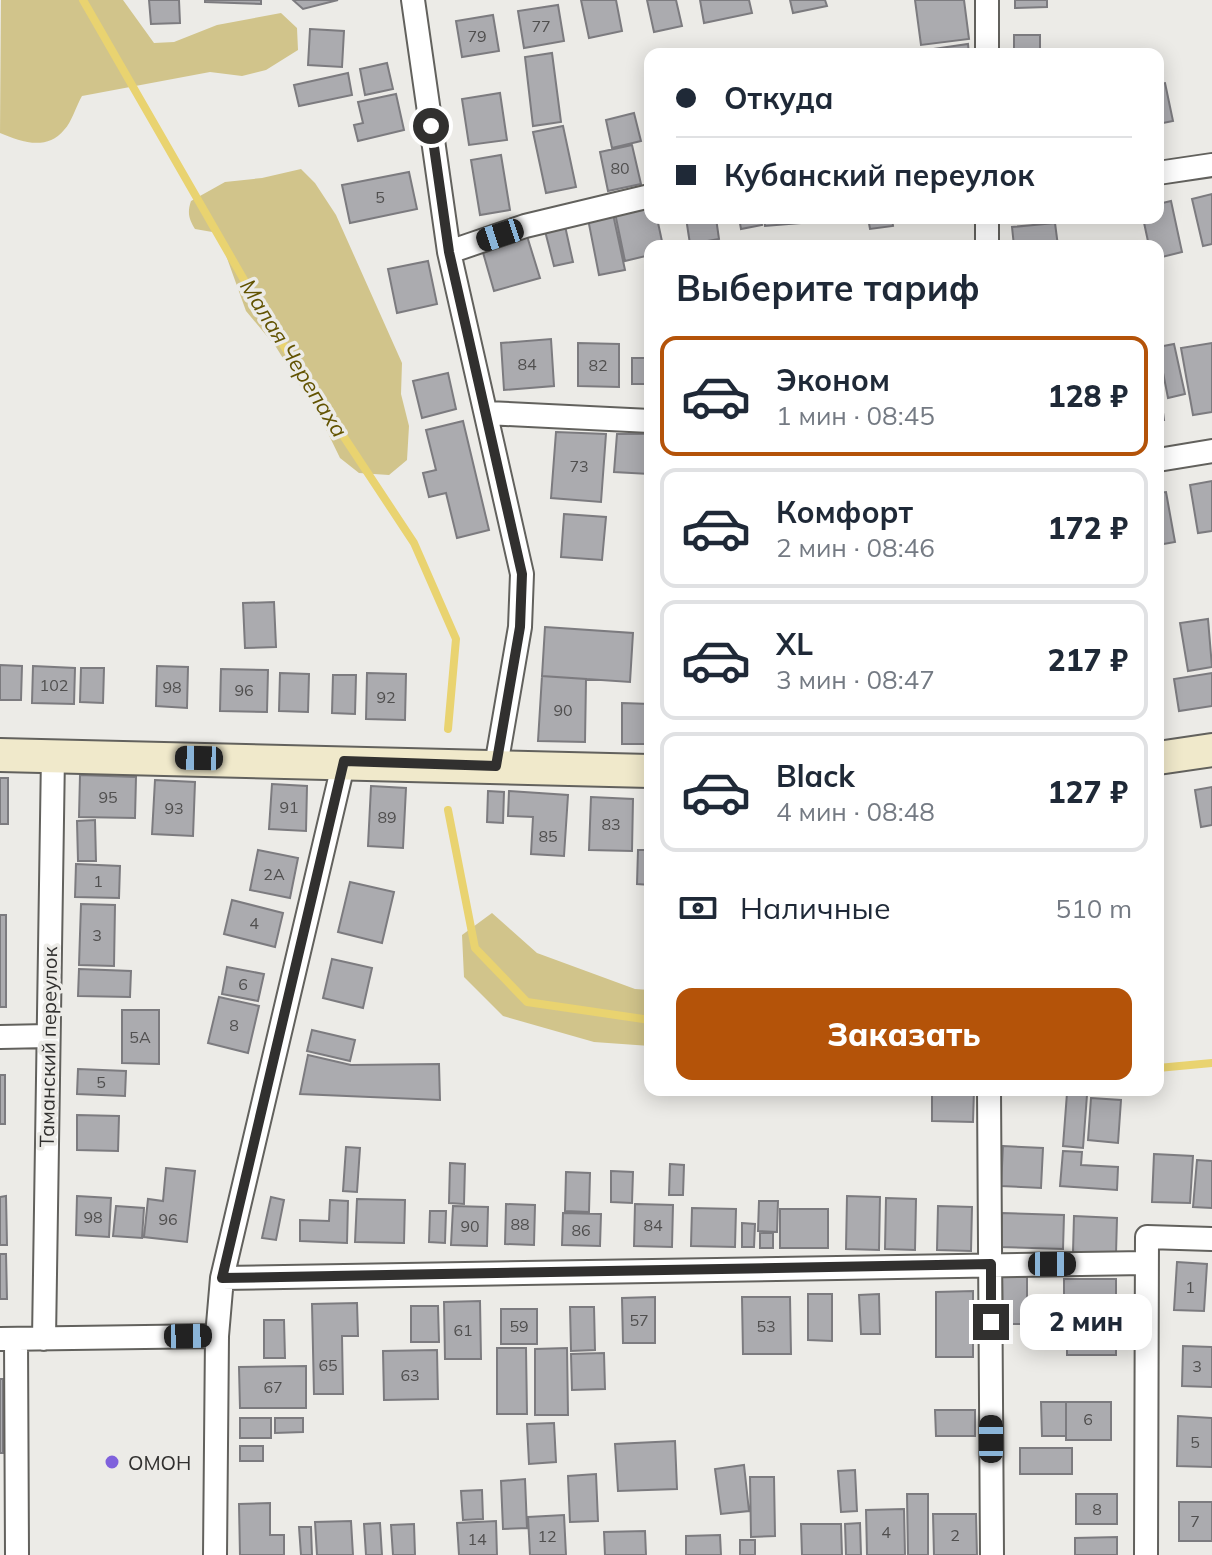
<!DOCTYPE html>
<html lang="ru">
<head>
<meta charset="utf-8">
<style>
	:root { --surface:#fff; --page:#f2f2f3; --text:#1f2937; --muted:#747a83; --line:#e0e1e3; --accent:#b45309 }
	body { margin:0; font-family:Mulish,sans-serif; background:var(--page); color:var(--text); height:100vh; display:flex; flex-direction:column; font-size:30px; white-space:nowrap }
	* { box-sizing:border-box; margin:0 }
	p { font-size:26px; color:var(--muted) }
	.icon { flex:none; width:44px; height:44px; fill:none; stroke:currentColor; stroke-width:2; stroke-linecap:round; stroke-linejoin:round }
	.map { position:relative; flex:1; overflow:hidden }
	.drawer { position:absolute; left:644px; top:240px; width:520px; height:856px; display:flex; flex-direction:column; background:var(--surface); border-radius:16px; box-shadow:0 4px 20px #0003 }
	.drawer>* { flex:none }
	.hud { position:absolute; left:644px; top:48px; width:520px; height:176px; border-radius:16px; box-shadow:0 4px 20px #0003; display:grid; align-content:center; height:176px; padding:0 32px; background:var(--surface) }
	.end { position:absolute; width:36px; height:36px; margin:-18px; border:10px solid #31302f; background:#fff; box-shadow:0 0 0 4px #fff }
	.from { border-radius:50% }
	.bubble { position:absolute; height:56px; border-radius:16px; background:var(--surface); box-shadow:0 4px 20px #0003; font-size:26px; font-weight:800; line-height:56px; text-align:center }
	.car { position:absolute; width:24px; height:48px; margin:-24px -12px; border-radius:10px; box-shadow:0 0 6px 2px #0007; background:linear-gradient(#222 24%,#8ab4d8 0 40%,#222 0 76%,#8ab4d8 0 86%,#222 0) }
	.hud b { display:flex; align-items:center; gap:28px; height:76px; font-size:30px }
	.hud b+b { border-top:2px solid var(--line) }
	.hud i { width:20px; height:20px; background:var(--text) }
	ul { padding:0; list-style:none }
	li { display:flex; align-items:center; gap:24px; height:120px; margin:0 16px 12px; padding:0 16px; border:4px solid var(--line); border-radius:16px }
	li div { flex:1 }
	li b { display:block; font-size:30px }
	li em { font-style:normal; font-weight:800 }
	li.on { border-color:var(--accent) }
	li>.icon { width:72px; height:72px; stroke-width:1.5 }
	h2 { padding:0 32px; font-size:36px; line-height:96px }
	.pay { display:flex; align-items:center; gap:20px; height:88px; padding:0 32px; font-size:30px }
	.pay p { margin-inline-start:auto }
	.button { display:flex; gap:16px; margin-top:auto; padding:16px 32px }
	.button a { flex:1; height:92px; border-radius:16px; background:var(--accent); color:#fff; font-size:32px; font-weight:800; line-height:92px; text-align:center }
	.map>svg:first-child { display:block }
	.green { fill:#d1c48b }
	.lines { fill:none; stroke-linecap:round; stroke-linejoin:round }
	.stream { stroke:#e9d370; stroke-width:8 }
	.building { fill:#ababaf; stroke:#7c7b7f; stroke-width:2 }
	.street-casing { stroke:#62615d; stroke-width:26 }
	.secondary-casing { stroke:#62615d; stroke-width:36 }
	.street { stroke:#fff; stroke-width:22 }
	.secondary { stroke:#f0e9cb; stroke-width:32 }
	.route { stroke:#31302f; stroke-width:10 }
	.poi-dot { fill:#7f61dc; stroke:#ecebe7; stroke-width:3 }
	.labels { text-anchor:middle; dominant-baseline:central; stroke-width:7; stroke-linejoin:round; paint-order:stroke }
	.number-label { font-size:16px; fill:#504f4f }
	.street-label { font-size:20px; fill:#31302f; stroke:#ecebe7 }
	.poi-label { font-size:20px; fill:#31302f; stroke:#ecebe7; text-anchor:start }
	.water-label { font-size:22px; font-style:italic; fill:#625301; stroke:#ecebe7 }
</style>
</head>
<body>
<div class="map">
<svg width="1212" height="1555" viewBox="0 0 1212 1555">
	<rect width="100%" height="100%" fill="#ecebe7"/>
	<path class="green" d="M1 0H123L154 43 174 42 217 25 281 13 297 28 298 50 266 70 242 76 210 72 82 96C76 106 72 122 64 130 47 151 21 142 0 133Z
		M301 169 315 183 336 215 402 363 401 394 409 426 407 460 389 475 359 473 340 458 322 421 276 347 246 311 218 233 195 229C189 219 187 213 191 201L225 182 262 178Z
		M492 913 537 953 635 989 650 990V1046L594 1042 503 1016 464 977 462 935Z"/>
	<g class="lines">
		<path class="stream" d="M83 0 270 325 414 543 456 639 448 729
			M448 810 475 948 527 1002 650 1020
			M1158 1068 1212 1063"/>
	</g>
	<path class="building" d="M149 0H179L180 23 151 24Z
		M205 0H261V4L205 2Z
		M293 0H338L303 9Z
		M581 0H616L622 31 589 38Z
		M647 0H676L682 26 654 32Z
		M700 0H749L752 13 704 23Z
		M790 0H825L827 6 793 13Z
		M915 0H964L969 39 921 45Z
		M1015 0H1047V7L1015 8Z
		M558 5 564 41 524 48 518 11Z
		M493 15 499 51 462 57 456 21Z
		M310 29 344 31 342 67 308 65Z
		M1014 35H1040V49H1054V54H1014Z
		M968 44 969 54H919V51Z
		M552 53 561 122 533 126 525 57Z
		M387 63 393 89 365 95 360 69Z
		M348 73 352 95 299 106 294 85Z
		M1165 83 1173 121 1158 124V84Z
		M500 93 507 140 469 145 462 99Z
		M396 94 404 130 358 141 354 125 363 123 358 102Z
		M634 113 641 141 612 148 606 120Z
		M563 126 576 187 546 193 533 132Z
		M632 145 641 184 608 191 600 152Z
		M501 155 510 210 480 215 471 160Z
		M409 172 417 209 350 223 342 185Z
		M1212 194V244L1203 246 1192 199Z
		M1171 201 1182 252 1158 258V246H1149L1143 218H1158V204Z
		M650 205V218H657L663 246H650V255L625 261 615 213Z
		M613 214 625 270 599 275 588 219Z
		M686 218H716L719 239 690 244Z
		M739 218H761L762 225 741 229Z
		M764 218H799L800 223 765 226Z
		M868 218H892L893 226 870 229Z
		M1055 223 1058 246H1014L1012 227Z
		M565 226 573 262 554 266 545 231Z
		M527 236 540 278 494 291 482 249Z
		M428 261 437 304 397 313 388 269Z
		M551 339 554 386 504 390 501 343Z
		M578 343 619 344V387L578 386Z
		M1212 343V412L1193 415 1181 348Z
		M1174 344 1185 394 1168 398 1158 347Z
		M632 358H650V384H632Z
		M448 373 456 409 422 418 413 381Z
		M1158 374 1164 420H1158Z
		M463 421 489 530 457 538 446 493 429 497 423 473 436 470 426 430Z
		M556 432 606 434 601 502 551 498Z
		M617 434H650L649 474 614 472Z
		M1212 481V531L1198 533 1190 485Z
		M1166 492 1175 542 1158 545V493Z
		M564 514 606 517 602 560 561 557Z
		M274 602 276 647 245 648 243 603Z
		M1208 619 1212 667 1188 671 1180 623Z
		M545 627 633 633 630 682 542 676Z
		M0 665 22 666 21 700H0Z
		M33 666 75 668 74 704 32 703Z
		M157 666 188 667 187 708 156 706Z
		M81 668H104L103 703 80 702Z
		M221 669 268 670 267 712 220 711Z
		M280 673 309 674 308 712 279 711Z
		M367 673 406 674 405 720 366 719Z
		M1212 673V706L1179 711 1174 679Z
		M333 675H356L355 714 332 713Z
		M542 676 586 679 585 742 538 741Z
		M622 703 650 704V744H622Z
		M80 775 136 777 135 818 79 817Z
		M0 778H8V824H0Z
		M155 780 195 782 193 836 152 834Z
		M272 784 307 786 306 831 269 829Z
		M371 786 406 788 403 848 368 846Z
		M1212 787V825L1201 827 1195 790Z
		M488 791 504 792 503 823 487 822Z
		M509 791 568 795 564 856 531 854 533 817 508 816Z
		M591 797 633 799 632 851 589 850Z
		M95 820 96 861H78L77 821Z
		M258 850 298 858 290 898 250 890Z
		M638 850H650V885L637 884Z
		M76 864 120 866 119 898 75 897Z
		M350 882 394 892 382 943 338 932Z
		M232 900 283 913 275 947 224 934Z
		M81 904 115 905 114 966 79 965Z
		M0 915H6V1007H0Z
		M332 959 372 968 363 1008 323 998Z
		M227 967 264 974 258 1001 222 994Z
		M79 969 131 971 130 997 78 996Z
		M219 997 259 1006 248 1053 208 1043Z
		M122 1010H159V1064L122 1063Z
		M312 1030 355 1040 350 1061 307 1051Z
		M308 1055 351 1065 439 1064 440 1100 300 1094Z
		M78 1069 126 1071 125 1096 77 1094Z
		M0 1075H5V1124H0Z
		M932 1090H974L973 1122 932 1121Z
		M1067 1093 1087 1095 1083 1148 1063 1146Z
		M1091 1098 1121 1100 1118 1143 1088 1140Z
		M77 1115 119 1116 118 1151 77 1150Z
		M1003 1146 1043 1148 1041 1188 1001 1186Z
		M346 1147 360 1148 357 1192 343 1191Z
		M1063 1151 1082 1152 1081 1165 1118 1167 1117 1190 1060 1186Z
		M1154 1154 1193 1156 1190 1203 1152 1202Z
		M1197 1160 1212 1161V1208L1193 1207Z
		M450 1163 465 1164 464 1204 449 1203Z
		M670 1164 684 1165 683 1195H669Z
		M166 1168 195 1171 187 1242 144 1237 148 1199 163 1201Z
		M611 1171 633 1172 632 1203 611 1202Z
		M566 1172 590 1173 589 1212 565 1211Z
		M6 1196 7 1245H0V1197Z
		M77 1196 111 1198 109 1237 76 1235Z
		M847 1196 880 1197 879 1250 846 1249Z
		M271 1197 284 1200 276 1240 262 1238Z
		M886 1198 916 1199 915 1250 885 1249Z
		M357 1199 405 1200 404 1243 355 1242Z
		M330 1200 348 1201 347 1243 300 1241V1220L329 1221Z
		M759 1201H778L777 1232 758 1231Z
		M506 1204 535 1205 534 1245 505 1244Z
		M635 1204 673 1205 672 1247 634 1246Z
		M116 1206 144 1208 142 1238 113 1236Z
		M453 1206 488 1207 487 1246 451 1245Z
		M938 1206 972 1207 971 1251 937 1250Z
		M692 1208 736 1209 735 1247 691 1246Z
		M780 1209H828V1248H780Z
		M430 1211H446L445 1243 429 1242Z
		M563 1213 601 1214 600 1246 562 1245Z
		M1002 1213 1064 1215 1063 1249 1001 1247Z
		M1074 1216 1117 1218 1116 1254 1073 1252Z
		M742 1223 755 1224 754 1247H742Z
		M760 1233H773V1248H760Z
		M0 1254H6L7 1299H0Z
		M1177 1262 1207 1264 1204 1311 1174 1310Z
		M1002 1277H1027V1324H1003Z
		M1064 1279H1116V1319H1064Z
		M973 1291V1357H936V1292Z
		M808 1294H832V1341L808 1340Z
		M879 1294 880 1334H861L859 1295Z
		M655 1297V1343H623L622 1298Z
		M742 1297H790L791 1354H743Z
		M480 1301 481 1359H445L444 1302Z
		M357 1303 358 1336H342L343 1394H314L312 1304Z
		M411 1306H438L439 1342H411Z
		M570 1307H594L595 1350 571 1351Z
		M501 1309H537V1344H501Z
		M264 1320H284L285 1358H264Z
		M1116 1320V1355H1067V1321Z
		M1183 1346 1212 1347V1387L1182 1386Z
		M497 1348H526L527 1414H497Z
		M567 1348 568 1415H535V1349Z
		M437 1350 438 1399 384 1400 383 1351Z
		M604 1353 605 1389 572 1390 571 1354Z
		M306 1366V1408H240L239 1367Z
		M0 1379H3V1453H0Z
		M1041 1402H1066V1436H1042Z
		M1066 1402H1111V1440H1066Z
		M935 1410H975V1436H936Z
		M1178 1416 1212 1418V1467L1177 1466Z
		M240 1418H271V1438H240Z
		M275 1418H303V1432L275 1433Z
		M554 1423 556 1462 529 1464 527 1424Z
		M675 1441 677 1489 618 1491 615 1444Z
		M240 1446H263V1461H240Z
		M1020 1448H1072V1474H1020Z
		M744 1465 749 1511 721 1514 715 1469Z
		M855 1470 857 1511 841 1512 838 1471Z
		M596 1474 598 1521 570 1522 568 1476Z
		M750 1477H774L775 1536 751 1537Z
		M525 1479 527 1528 503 1529 501 1481Z
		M482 1490 483 1519 463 1520 461 1491Z
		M907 1494H928V1555H908Z
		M1076 1494H1117V1524H1076Z
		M1179 1502H1212V1541H1179Z
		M270 1503V1535H284V1555H240L239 1504Z
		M904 1509 905 1555H867L866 1510Z
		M933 1514H976L977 1555H934Z
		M564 1515 566 1555H530L528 1517Z
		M351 1521 353 1555H317L315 1522Z
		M496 1521 497 1555H459L457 1523Z
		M380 1523 382 1555H366L364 1524Z
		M860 1523 861 1555H846L845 1524Z
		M414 1524 415 1555H393L391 1525Z
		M801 1524H841L842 1555H802Z
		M299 1527H311L312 1555H301Z
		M645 1531 646 1555H605L604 1532Z
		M720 1535 721 1555H686V1536Z
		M1117 1537V1555H1075V1538Z
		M740 1540H755V1555H740Z"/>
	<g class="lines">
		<defs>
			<path id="street" d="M413 0 449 252 522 574 520 627 496 766
				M987 0V54
				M1158 173 1212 165
				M987 218V246
				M449 252 525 226 650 196
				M487 413 650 421
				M1158 460 1212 451
				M0 1037 48 1036
				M989 1090 992 1555
				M222 1278 1145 1263
				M0 1339 217 1336
				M16 1339 17 1555
				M44 1339 53 755
				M215 1555 217 1336 222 1278 344 761
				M1146 1555 1147 1237 1212 1239"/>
			<path id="secondary" d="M0 755 650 771
				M1158 758 1212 750"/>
		</defs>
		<use href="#street" class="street-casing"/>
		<use href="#secondary" class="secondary-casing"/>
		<use href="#street" class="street"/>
		<use href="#secondary" class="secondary"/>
	</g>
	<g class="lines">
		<path class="route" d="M431 126 449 252 522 574 520 627 496 766 344 761 222 1278 991 1264V1322"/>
	</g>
	<circle class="poi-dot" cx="112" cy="1462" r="8"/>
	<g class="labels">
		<g class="number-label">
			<text x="541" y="26">77</text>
			<text x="477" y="36">79</text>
			<text x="620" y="168">80</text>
			<text x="380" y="197">5</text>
			<text x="527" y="364">84</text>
			<text x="598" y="365">82</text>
			<text x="579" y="466">73</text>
			<text x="54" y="685">102</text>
			<text x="172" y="687">98</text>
			<text x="244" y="690">96</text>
			<text x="386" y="697">92</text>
			<text x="563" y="710">90</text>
			<text x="108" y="797">95</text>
			<text x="289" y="807">91</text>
			<text x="174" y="808">93</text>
			<text x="387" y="817">89</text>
			<text x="611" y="824">83</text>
			<text x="548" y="836">85</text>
			<text x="274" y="874">2А</text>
			<text x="98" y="881">1</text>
			<text x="254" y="923">4</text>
			<text x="97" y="935">3</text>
			<text x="243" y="984">6</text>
			<text x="234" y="1025">8</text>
			<text x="140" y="1037">5А</text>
			<text x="101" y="1082">5</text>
			<text x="93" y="1217">98</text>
			<text x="168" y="1219">96</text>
			<text x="520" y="1224">88</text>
			<text x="653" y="1225">84</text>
			<text x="470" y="1226">90</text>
			<text x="581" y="1230">86</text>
			<text x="1190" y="1287">1</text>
			<text x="639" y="1320">57</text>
			<text x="519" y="1326">59</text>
			<text x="766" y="1326">53</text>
			<text x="463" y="1330">61</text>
			<text x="328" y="1365">65</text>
			<text x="1197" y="1366">3</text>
			<text x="410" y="1375">63</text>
			<text x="273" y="1387">67</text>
			<text x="1088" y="1419">6</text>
			<text x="1195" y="1442">5</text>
			<text x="1097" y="1509">8</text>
			<text x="1195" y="1521">7</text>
			<text x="886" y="1532">4</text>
			<text x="955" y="1535">2</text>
			<text x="547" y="1536">12</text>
			<text x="477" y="1539">14</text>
		</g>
		<g class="street-label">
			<text transform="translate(48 1047) rotate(-89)">Таманский переулок</text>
		</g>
		<g class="poi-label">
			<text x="128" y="1462">ОМОН</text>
		</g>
		<g class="water-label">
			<text transform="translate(294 358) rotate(58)">Малая Черепаха</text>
		</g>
	</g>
</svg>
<i class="end from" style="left:431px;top:126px"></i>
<i class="end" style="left:991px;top:1322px"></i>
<div class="bubble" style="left:1020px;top:1294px;width:132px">2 мин</div>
<i class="car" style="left:500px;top:235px;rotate:252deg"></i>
<i class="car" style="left:199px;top:758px;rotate:271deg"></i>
<i class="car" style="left:1052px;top:1264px;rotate:90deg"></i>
<i class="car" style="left:188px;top:1336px;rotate:89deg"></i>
<i class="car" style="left:991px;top:1439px;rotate:0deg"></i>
<div class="hud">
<b><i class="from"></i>Откуда</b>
<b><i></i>Кубанский переулок</b>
</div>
<section class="drawer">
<h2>Выберите тариф</h2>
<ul>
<li class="on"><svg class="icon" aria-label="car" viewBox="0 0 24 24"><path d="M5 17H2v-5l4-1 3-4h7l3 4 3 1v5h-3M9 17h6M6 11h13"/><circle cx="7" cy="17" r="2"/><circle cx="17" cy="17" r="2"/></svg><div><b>Эконом</b><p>1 мин · 08:45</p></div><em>128 ₽</em></li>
<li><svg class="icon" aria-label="car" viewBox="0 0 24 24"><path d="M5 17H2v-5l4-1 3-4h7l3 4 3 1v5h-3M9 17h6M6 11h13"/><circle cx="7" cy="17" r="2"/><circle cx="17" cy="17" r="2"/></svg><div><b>Комфорт</b><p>2 мин · 08:46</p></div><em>172 ₽</em></li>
<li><svg class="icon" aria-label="car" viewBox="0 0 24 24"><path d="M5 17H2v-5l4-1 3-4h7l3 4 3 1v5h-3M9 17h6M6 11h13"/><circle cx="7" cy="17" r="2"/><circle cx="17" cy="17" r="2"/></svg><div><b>XL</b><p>3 мин · 08:47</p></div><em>217 ₽</em></li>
<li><svg class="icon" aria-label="car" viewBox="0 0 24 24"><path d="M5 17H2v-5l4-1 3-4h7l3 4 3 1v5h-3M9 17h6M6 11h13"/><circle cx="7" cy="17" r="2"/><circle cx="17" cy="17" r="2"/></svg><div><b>Black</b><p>4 мин · 08:48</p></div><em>127 ₽</em></li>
</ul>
<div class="pay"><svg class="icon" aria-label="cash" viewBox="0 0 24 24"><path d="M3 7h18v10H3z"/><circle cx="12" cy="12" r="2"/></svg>Наличные<p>510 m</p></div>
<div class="button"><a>Заказать</a></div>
</section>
</div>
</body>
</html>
